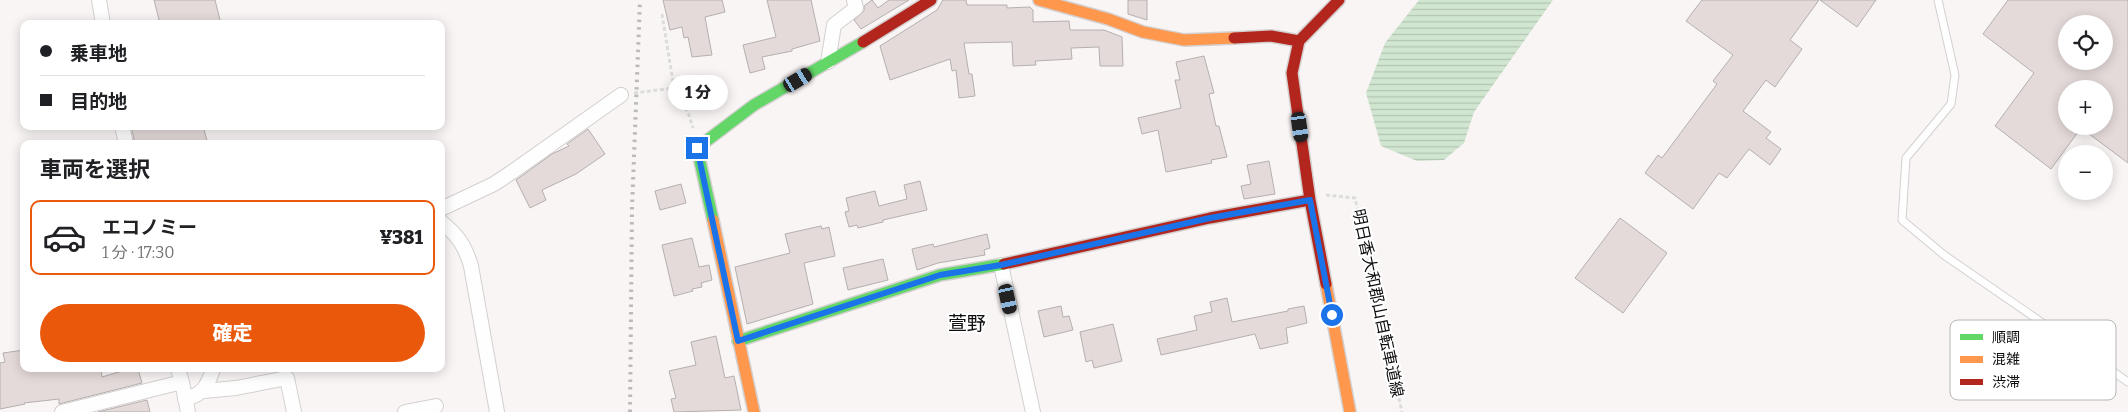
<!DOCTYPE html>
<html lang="ja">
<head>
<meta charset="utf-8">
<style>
	:root { --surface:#fff; --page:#f6f6f6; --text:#202124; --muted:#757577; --line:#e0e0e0; --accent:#ea580c }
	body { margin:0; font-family:Bitter,"Noto Sans JP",serif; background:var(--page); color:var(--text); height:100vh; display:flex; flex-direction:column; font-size:19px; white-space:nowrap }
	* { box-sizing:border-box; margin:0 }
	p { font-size:16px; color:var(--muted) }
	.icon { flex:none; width:28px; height:28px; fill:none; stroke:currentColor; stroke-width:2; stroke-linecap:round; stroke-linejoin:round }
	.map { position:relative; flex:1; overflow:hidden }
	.sheet { position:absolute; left:20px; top:140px; width:425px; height:232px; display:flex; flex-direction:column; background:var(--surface); border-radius:10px; box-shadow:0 2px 12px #0003 }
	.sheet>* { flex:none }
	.banner { position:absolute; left:20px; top:20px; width:425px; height:110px; border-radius:10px; box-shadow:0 2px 12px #0003; display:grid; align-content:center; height:110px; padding:0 20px; background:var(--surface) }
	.controls { position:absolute; left:2058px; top:15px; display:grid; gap:10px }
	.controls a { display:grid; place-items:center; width:55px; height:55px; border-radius:50%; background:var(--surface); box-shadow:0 2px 12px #0003; font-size:25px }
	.end { position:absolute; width:22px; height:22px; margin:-11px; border:6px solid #1a73e8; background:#fff; box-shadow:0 0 0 2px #fff }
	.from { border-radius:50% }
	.bubble { position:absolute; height:35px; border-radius:18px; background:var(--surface); box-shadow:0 2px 12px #0003; font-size:16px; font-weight:800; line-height:35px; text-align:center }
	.car { position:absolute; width:15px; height:30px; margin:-15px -8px; border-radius:6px; box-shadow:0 0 4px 1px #0007; background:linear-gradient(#222 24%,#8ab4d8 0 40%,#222 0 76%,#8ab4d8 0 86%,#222 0) }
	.banner b { display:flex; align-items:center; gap:18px; height:48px; font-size:19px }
	.banner b+b { border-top:1px solid var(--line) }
	.banner i { width:12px; height:12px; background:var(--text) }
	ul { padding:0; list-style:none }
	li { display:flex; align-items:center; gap:15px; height:75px; margin:0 10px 8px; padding:0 10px; border:2px solid transparent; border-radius:10px }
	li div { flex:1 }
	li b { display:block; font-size:19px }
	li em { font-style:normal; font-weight:800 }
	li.selected { border-color:var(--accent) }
	li>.icon { width:45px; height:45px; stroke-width:1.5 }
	h2 { padding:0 20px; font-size:22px; line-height:60px }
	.cta { display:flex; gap:10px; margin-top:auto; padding:10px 20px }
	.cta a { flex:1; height:58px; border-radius:30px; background:var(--accent); color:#fff; font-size:20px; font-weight:800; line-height:58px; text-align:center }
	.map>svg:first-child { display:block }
	.water { fill:url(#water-rules) }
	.building { fill:#e5dada; stroke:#b4b0b0; fill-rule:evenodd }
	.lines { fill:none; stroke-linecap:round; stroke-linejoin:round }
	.lane-casing { stroke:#d3d0cf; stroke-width:9 }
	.street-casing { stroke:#d3d0cf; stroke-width:16 }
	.fast-casing { stroke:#d3d0cf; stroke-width:14 }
	.slow-casing { stroke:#d3d0cf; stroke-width:14 }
	.jam-casing { stroke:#d3d0cf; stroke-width:14 }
	.path { stroke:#dcdcdc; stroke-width:3; stroke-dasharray:4 2.5; stroke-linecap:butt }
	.lane { stroke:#fefefe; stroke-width:7 }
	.street { stroke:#fefefe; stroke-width:14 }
	.fast { stroke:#63d668; stroke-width:11 }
	.slow { stroke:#ff974d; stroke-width:11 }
	.jam { stroke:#b3261e; stroke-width:11 }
	.rail { stroke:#bbbaba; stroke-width:4; stroke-dasharray:2.5 5; stroke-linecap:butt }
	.route { stroke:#1a73e8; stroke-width:6 }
	.labels { text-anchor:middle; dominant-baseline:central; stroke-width:4; stroke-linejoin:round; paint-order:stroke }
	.street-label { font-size:16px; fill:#0d0b0b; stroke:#fff }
	.quarter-label { font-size:19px; fill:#0d0b0b; stroke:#fff }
	.key { fill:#fff; stroke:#b6b6b6; stroke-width:1 }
	.key-label { font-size:14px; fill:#0d0b0b }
</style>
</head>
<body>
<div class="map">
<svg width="2128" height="412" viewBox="0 0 2128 412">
	<defs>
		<pattern id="water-rules" width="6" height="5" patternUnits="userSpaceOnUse" patternTransform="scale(1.25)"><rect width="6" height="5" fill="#d1e6d1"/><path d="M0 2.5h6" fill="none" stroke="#b2c4b2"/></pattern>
	</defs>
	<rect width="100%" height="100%" fill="#faf5f5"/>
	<path class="water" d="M1419 0H1553L1474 112 1464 143 1444 160 1417 161 1381 146 1366 93 1385 43Z"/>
	<path class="building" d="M154 0H215L221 24H160Z
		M663 0H722L725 12 705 17 712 55 692 57 688 37 684 38 682 27 670 30Z
		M767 0H811L820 41 792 49V51L762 57 765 69 750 73 743 45 776 37Z
		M872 0 878 8 889 0H909L861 29 854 20 864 11V6Z
		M943 0H966L967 5H1007V8L1030 7 1033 10V22L1069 21 1070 30H1104L1122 37 1123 66H1100L1099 47 1071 48 1072 59 1035 61 1036 65 1013 66 1012 42 964 43 969 74H972L975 96 959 98 956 70 952 71 950 59 890 80 880 46 937 10Z
		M1128 0H1147V20L1128 14Z
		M1702 0H1819L1790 40 1802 49 1775 87 1766 80 1743 111 1771 132 1766 138 1781 149 1770 165 1749 149 1727 178 1719 173 1693 209 1645 173 1658 155 1662 158 1717 84 1713 81 1733 55 1686 21Z
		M1820 0H1876L1857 27Z
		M2008 0H2128V163L2081 128 2051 169 1995 126 2034 73 1983 34ZM2066 24H2104V61H2066ZM2066 89H2104V126H2066Z
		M1204 56 1214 93 1209 94 1216 126H1219L1227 157 1211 160 1212 163 1166 172 1158 130 1142 134 1138 118 1181 108 1175 80H1180L1176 62Z
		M131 126H203L208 144H135Z
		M588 129 605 154 576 174 542 190 546 200 530 208 516 180 552 154 569 146 567 144Z
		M1269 161 1275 194 1244 199 1241 186 1251 184 1247 165Z
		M920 181 927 210 883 220V222L858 228 857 225 849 227 845 212 849 211 846 198 875 191 879 206 907 199 904 185Z
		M681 184 686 203 660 210 655 191Z
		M1620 218 1667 253 1623 313 1575 278Z
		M821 226 822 229 829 227 835 256 804 263 813 304 747 324 735 267 790 253 785 234Z
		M987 234 990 248 984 250 985 255 938 263 917 270 912 249 933 244 934 247Z
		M692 238 699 267 709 265 712 280 701 283 702 287 692 289 693 291 674 296 662 245Z
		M883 259 888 280 848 290 843 268Z
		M1227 298 1232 322 1288 311V309L1304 306 1307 323 1286 328 1288 343 1260 349 1255 334 1161 355 1157 339 1197 330 1194 316 1212 312 1210 302Z
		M1061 306 1063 317 1069 316 1073 330 1044 337 1038 311Z
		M1113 324 1122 361 1094 368 1092 360 1086 362 1080 332Z
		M716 336 725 378 734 376 741 410 674 412 671 399 676 398 669 371 696 365 691 342Z
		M24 350V369H101L102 377 129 369H138L142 383 59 404V399L24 403 25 404 0 409V363L5 362 3 353Z
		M147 400 150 412H98Z"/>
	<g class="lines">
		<defs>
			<path id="lane" d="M1938 0 1955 75 1951 104 1906 158 1902 220 1944 255 2128 382"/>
			<path id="street" d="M99 0 103 24
				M828 62 834 25 856 8 854 0
				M122 126 126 144
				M441 209 494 184 512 172 621 95
				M441 222C458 235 465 246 471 266L497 412
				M1001 265 1033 412
				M178 369 182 382
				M204 391 236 388 287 378 294 412
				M185 399C203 395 208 385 213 369
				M62 412 182 382 188 412
				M405 412 436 406"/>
			<path id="fast" d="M713 220 697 148 754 105 863 42
				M738 341 940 275 1004 264"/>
			<path id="slow" d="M1039 0 1108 19 1143 32 1184 40 1234 38
				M713 220 754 412
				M1326 284 1350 412"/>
			<path id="jam" d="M1234 38 1271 36 1299 41
				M863 42 931 0
				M1004 264 1210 218 1310 200
				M1326 284 1310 200 1292 73 1299 41 1339 0"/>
		</defs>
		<use href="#lane" class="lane-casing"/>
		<use href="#street" class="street-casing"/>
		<use href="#fast" class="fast-casing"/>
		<use href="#slow" class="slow-casing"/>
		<use href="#jam" class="jam-casing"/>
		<path class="path" d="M662 14 674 88 689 115 693 128
			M634 93 674 88
			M1326 195 1355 198 1402 412"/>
		<use href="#lane" class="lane"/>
		<use href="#street" class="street"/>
		<use href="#fast" class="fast"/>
		<use href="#slow" class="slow"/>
		<use href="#jam" class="jam"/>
		<path class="rail" d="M630 412 632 209 640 0"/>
	</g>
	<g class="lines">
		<path class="route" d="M697 148 738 341 940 275 1001 265 1210 218 1310 200 1332 315"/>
	</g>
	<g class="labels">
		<g class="street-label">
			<text transform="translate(1378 303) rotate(78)">明日香大和郡山自転車道線</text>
		</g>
		<g class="quarter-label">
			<text x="967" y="323">萱野</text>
		</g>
	</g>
	<rect x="1950" y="320" width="166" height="80" rx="8" class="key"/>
	<rect x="1960" y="334" width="23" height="6" fill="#63d668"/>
	<rect x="1960" y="356" width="23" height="7" fill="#ff974d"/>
	<rect x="1960" y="379" width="23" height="6" fill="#b3261e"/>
	<g class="key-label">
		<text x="1992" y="342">順調</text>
		<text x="1992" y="364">混雑</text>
		<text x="1992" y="387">渋滞</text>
	</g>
</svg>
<div class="controls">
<a><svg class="icon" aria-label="locate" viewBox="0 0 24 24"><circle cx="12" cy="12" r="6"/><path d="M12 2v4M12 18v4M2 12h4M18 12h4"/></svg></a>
<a>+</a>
<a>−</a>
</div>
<i class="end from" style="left:1332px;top:315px"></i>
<i class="end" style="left:697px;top:148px"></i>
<div class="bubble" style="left:668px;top:75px;width:60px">1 分</div>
<i class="car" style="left:798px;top:80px;rotate:59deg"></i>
<i class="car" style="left:1300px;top:127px;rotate:172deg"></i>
<i class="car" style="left:1008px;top:299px;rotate:168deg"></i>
<div class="banner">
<b><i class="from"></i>乗車地</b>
<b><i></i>目的地</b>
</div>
<section class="sheet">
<h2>車両を選択</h2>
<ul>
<li class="selected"><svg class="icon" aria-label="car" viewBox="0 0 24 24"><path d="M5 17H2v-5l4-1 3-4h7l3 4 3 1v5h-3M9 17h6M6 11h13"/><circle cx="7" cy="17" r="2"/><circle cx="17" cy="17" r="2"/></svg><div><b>エコノミー</b><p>1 分 · 17:30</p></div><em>¥381</em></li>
</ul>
<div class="cta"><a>確定</a></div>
</section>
</div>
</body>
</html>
